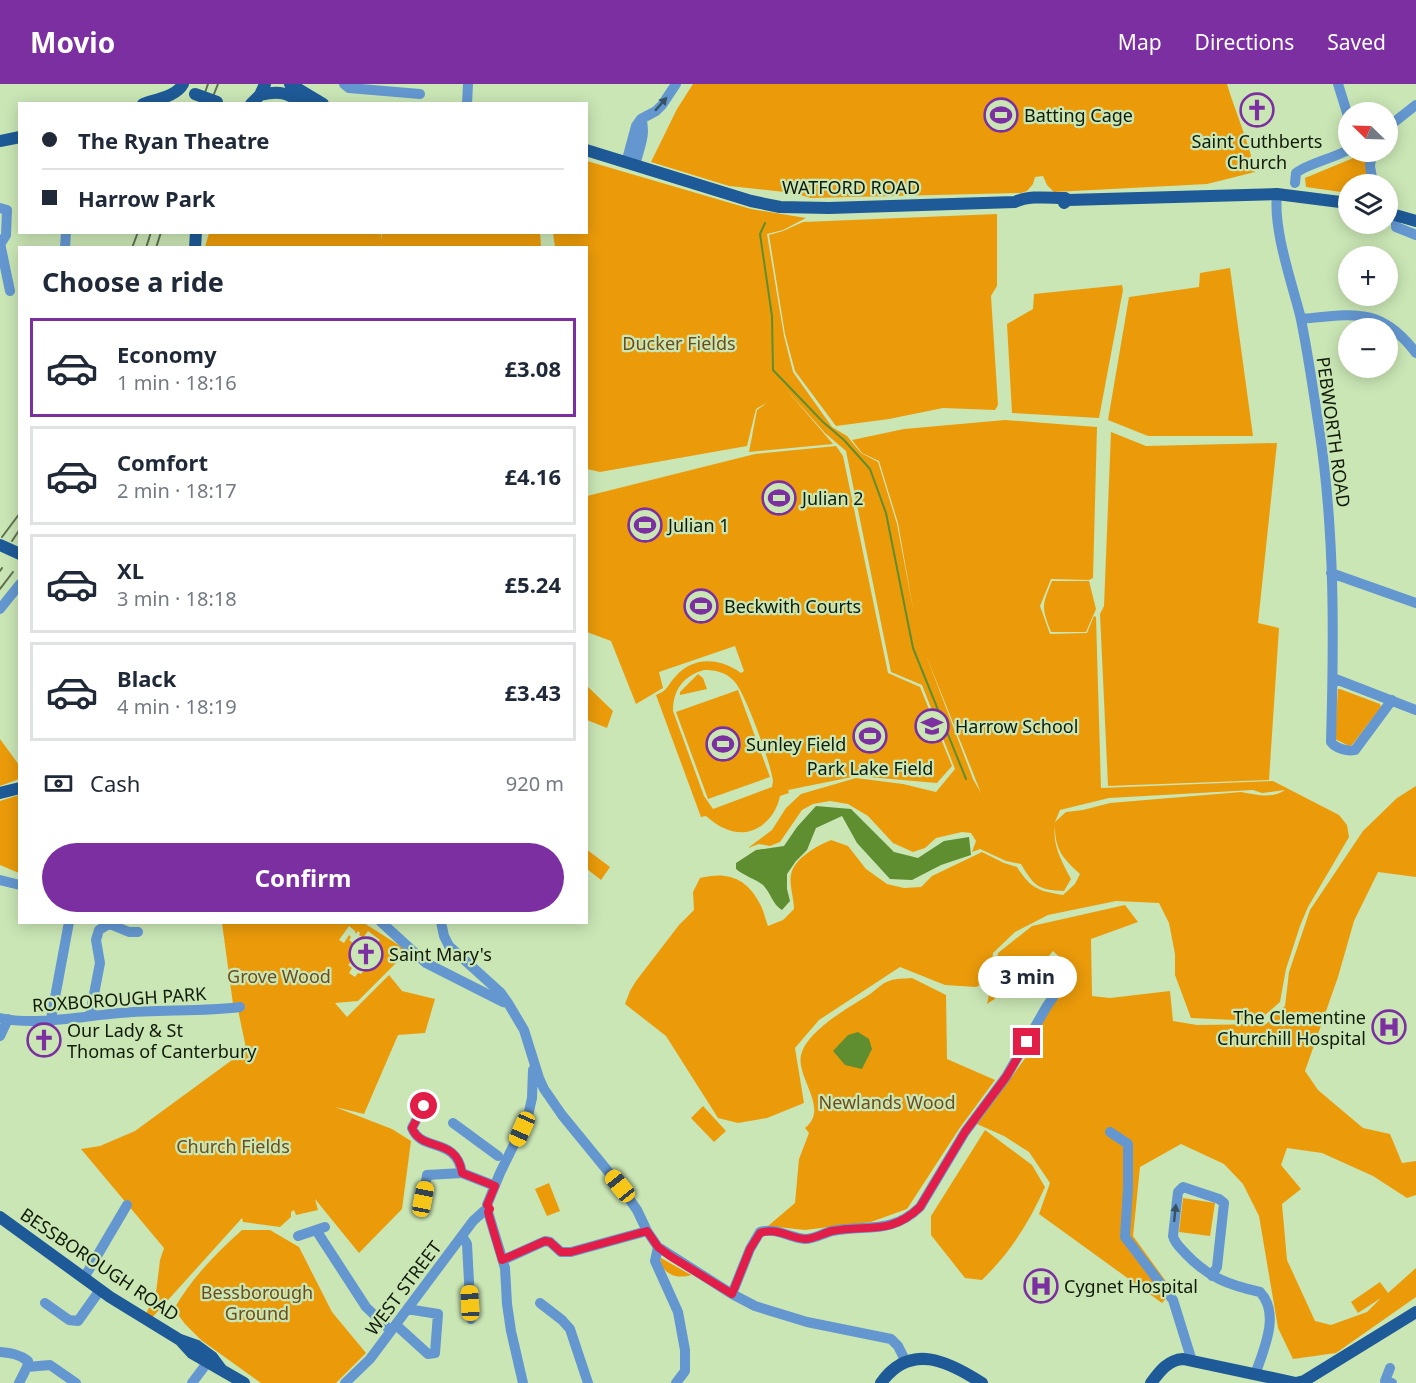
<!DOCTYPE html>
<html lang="en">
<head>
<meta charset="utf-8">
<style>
	:root { --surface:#fff; --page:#f2f2f3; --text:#1f2937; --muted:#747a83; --line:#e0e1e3; --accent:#7b2fa1 }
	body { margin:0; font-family:"Noto Sans",sans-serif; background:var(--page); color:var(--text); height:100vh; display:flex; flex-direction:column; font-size:22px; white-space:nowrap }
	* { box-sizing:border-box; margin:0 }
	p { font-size:20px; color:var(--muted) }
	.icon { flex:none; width:33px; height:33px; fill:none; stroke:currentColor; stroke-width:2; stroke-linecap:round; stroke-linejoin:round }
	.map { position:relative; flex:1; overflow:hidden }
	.side { position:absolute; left:18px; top:162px; width:570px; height:678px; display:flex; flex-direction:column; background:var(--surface); border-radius:0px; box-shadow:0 3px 15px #0003 }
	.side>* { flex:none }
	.hud { position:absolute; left:18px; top:18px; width:570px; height:132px; border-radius:0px; box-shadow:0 3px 15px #0003; display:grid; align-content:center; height:132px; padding:0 24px; background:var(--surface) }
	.needle { width:39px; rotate:293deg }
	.fabs { position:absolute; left:1338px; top:18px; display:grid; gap:12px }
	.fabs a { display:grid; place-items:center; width:60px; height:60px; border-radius:50%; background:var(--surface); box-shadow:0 3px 15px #0003; font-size:30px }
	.end { position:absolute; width:27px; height:27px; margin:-14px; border:8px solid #e11d48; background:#fff; box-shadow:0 0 0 3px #fff }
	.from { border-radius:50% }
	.bubble { position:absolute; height:42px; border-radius:21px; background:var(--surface); box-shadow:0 3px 15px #0003; font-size:20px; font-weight:700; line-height:42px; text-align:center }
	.car { position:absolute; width:18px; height:36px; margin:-18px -9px; border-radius:8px; box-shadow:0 0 4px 2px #0007; background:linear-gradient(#f5c518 24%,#345 0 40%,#f5c518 0 76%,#345 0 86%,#f5c518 0) }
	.hud b { display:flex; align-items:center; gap:21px; height:57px; font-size:22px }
	.hud b+b { border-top:2px solid var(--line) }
	.hud i { width:15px; height:15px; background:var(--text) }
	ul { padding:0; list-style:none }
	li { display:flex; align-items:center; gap:18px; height:99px; margin:0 12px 9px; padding:0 12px; border:3px solid var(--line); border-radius:0px }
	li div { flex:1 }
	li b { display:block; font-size:22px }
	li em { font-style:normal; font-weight:700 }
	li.current { border-color:var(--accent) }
	li>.icon { width:54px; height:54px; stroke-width:1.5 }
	h2 { padding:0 24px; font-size:27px; line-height:72px }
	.pay { display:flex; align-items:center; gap:15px; height:66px; padding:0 24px; font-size:22px }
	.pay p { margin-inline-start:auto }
	.button { display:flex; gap:12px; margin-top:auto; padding:12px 24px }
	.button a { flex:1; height:69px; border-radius:36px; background:var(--accent); color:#fff; font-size:24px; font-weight:700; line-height:69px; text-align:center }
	header { display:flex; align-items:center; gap:36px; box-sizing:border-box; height:84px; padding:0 30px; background:var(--accent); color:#fff }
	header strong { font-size:28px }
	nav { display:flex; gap:33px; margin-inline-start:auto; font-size:21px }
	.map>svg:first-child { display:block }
	.green { fill:#eb9b0a; fill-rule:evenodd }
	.water { fill:#5e8e30 }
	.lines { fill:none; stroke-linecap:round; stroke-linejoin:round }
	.stream { stroke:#5e8e30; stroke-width:2 }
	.minor { stroke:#6497d0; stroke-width:10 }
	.major { stroke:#1e5a97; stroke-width:12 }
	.rail { stroke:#5f7051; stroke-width:2 }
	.major-bridge { stroke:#1e5a97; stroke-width:12 }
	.oneway { fill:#365363 }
	.route { stroke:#e11d48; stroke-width:8 }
	.labels { text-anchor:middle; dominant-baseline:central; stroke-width:4.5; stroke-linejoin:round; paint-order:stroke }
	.poi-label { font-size:18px; fill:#111b09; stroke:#cae6b5; text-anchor:start }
	.street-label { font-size:18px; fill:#111b09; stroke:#cae6b5 }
	.park-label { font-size:18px; fill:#6f4c1b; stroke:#cae6b5 }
</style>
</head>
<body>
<header>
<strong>Movio</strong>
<nav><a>Map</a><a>Directions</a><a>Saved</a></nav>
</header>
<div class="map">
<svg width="1416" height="1299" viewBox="0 0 1416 1299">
	<rect width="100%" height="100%" fill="#cae6b5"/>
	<path class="green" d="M693 0H1227C1236 30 1249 58 1255 88L1207 100 1054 108 1047 101 1043 92 1035 93 1033 100 1027 107 1021 109 811 114 793 109 729 102 651 78 677 25Z
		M1363 70 1366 71 1369 100H1348V109L1306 103 1305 94Z
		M587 77 751 125 806 134 783 146 767 150 784 252 793 288 832 343 847 352 861 369 878 378 897 440 914 530 898 439 879 377 862 369 852 356 904 345 1005 336 1097 343 1093 494 1089 496 1051 495 1040 522 1050 550 1087 549 1094 532 1096 533 1101 704 1273 697 1339 731 1347 741 1349 753 1308 823 1300 842 1286 885 1280 918 1258 937 1191 934 1175 891V870L1169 839 1159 819 1116 817 1048 831 1015 848 993 869 990 896 976 903 945 901 900 883 819 936 795 964 804 1019 767 1034 738 1039 718 1034 666 952 625 920 630 907 636 897 679 841 694 826 693 808 700 794C727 787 747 794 760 820 764 827 765 835 768 842L783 836 794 825C794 814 789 801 791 791 794 774 817 762 831 756L848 762 866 785 887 800 904 804 921 803 932 792 982 768 1004 779 1017 783C1031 805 1039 807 1063 811L1075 800 1080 790C1064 775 1055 767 1055 743 1052 761 1063 780 1071 795L1064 807C1038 806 1034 802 1021 780L1006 777 980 765 972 768 976 757 971 749 962 748 936 754 925 764 913 768 893 759 868 732 848 720 830 717 813 720 802 726 780 758 770 762 759 760 748 764 772 746 786 724 801 710 856 694 903 700 936 708 955 685 922 601 891 588 846 367 825 349 785 304 833 360 749 368 757 326 768 318 756 325 747 362 600 388 587 385 586 164 555 163 553 149 586 148ZM926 571 981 709 973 695ZM1253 706 1262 709 1285 706C1271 715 1258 711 1241 708L1110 719 1083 726 1066 728 1055 738 1060 726 1109 714Z
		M997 130V202L991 212 998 321 995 326 943 324 889 335 836 342 795 287 785 250 769 151 783 147 803 138Z
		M209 149 381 148 382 157V149L540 148 541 163H205Z
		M1230 184 1253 352H1148L1108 336 1129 213 1199 203 1200 189Z
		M1122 201 1123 206 1099 334 1012 329 1007 240 1033 225 1034 210Z
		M1111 348 1146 362 1277 359 1258 539 1279 544 1269 696 1108 702 1100 530 1104 522Z
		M836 362 843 372 888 589 920 603 952 682 937 699 857 692 788 706 789 709 780 712C775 737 752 756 726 745 718 742 712 737 706 732L701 733 656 611C669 606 667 601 676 592 694 572 720 574 741 589L744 587 735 562 659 588 663 604 636 620 611 557 587 548V412L755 370ZM704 586C715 586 726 588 734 597 745 608 771 680 773 697L772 703 713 725 704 712 673 627C673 606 683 592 704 586Z
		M1052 497H1089L1096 525 1086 548H1051C1041 522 1042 522 1052 497Z
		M698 590 703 594 707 605 680 611V608Z
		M587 602 613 627 607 644 587 636Z
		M1338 605H1340L1380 620 1381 623 1352 661 1349 662 1335 655Z
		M738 606 770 693 708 715 676 628Z
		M0 655 19 681V695L0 702Z
		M1416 702V793L1378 788 1354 837 1338 893 1305 987 1318 1006 1363 1044 1390 1050 1402 1079 1416 1077V1111L1407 1114 1373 1092 1322 1069 1287 1064 1281 1081 1301 1105 1282 1120 1287 1176 1315 1237 1331 1241 1367 1228 1381 1214 1358 1229 1351 1218 1380 1198 1388 1209 1416 1184V1213L1336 1269 1293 1275 1278 1244 1259 1132 1243 1100 1224 1080 1181 1060 1140 1083 1133 1152 1173 1207 1162 1219 1039 1130 1050 1099 1029 1068 1004 1052 977 1040 1032 965 1038 946 1054 919 1071 884 1053 867 1025 901 1005 908 987 920 998 869 1032 842 1125 821 1138 838 1091 855 1092 912 1110 914 1170 907 1173 937 1197 941 1266 940 1285 922 1289 888 1310 826 1363 747 1397 714Z
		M19 711V789L0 781V717Z
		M586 765 610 783 601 796 587 785Z
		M222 839H364L408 867 358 917 335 919 347 933 389 891 402 907 435 915 425 949 398 951 364 1030 335 1023 392 1045 411 1057 402 1125 359 1169 315 1115 318 1126 296 1131 294 1126 291 1128V1133L280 1143 243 1138 242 1134 150 1236 145 1232 156 1209 160 1176 164 1164 81 1065 100 1062 135 1047 243 968 246 964 237 921 233 920ZM349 842 355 847 356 850 358 847 360 849 359 851 363 854 368 847 380 856 372 868 378 872 375 877 372 875 367 881 370 883 368 886 365 885 361 890 358 889 355 893 349 889 352 884 348 881 352 877 349 875 351 872 354 873 359 866 356 864 360 859 355 856 353 859 349 856 351 853 349 851 344 859 339 856Z
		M912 894 946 911 947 975 995 996 959 1045 907 1125 871 1138 805 1146 768 1142 795 1119 799 1075 809 1049 805 1044C830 1025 796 994 801 971 807 946 850 923 870 910 876 906 882 899 889 897 895 894 905 895 912 894Z
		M703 1022 726 1047 714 1058 691 1034Z
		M985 1046 1032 1081 1045 1103C1030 1137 1010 1169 982 1196L965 1194 931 1151V1132Z
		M549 1099 560 1127 547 1132 535 1105Z
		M1183 1114 1215 1119 1210 1152 1179 1148Z
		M242 1146H270L299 1163 332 1228 366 1269 336 1299H261L201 1256 185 1240 174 1225C191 1195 216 1169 242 1146Z
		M660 1174H661L691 1191C676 1196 661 1189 660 1174Z"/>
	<path class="water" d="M816 722 851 725 894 768 918 774 944 757 969 753 971 771 941 781 912 796 890 795 857 759 842 732 816 744 807 766 796 777 787 790V805L790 817 782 826C772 820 771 809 763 801 756 795 744 792 736 785V779L756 766 784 762 797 743Z
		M858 948 869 955 872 965 862 985 845 981 833 967 848 951Z"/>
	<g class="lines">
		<path class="stream" d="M765 139 760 150 772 232 773 286 823 338 844 356 870 385 886 429 913 564 966 695"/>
		<path class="minor" d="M344 0 349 4 420 10
			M1338 0 1348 32
			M467 20 468 0
			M1388 43 1416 21
			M1372 68 1370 82 1373 100
			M626 79 636 42 641 35 656 27 662 21 676 0
			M635 81C638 68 647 49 641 35
			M1295 99 1296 89C1307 80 1334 74 1348 66
			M1277 110C1273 145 1291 196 1300 231 1308 268 1313 306 1319 344 1335 447 1334 554 1331 658 1335 664 1348 668 1355 666L1392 616
			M0 124 7 126 6 151 1 159
			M1396 131V143L1416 151
			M0 159 10 207
			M65 164 66 148
			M1301 235C1353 230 1381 222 1416 269
			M1331 489 1416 519
			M0 525 20 500
			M1333 594 1416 626
			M0 796 20 801
			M381 838 426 879 503 918 508 919
			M441 838 444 852 449 862 501 909 508 919 524 946 539 994 544 1005 562 1031 620 1102 637 1126 647 1147 658 1163 732 1210 755 1222 807 1238 891 1255 898 1262 906 1278
			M90 931 100 879 96 856 99 846 107 841H112L129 848H138
			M0 934C35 942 83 932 120 929 160 925 200 928 240 923
			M51 935 69 838
			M0 952 8 935
			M424 1021 412 1044C422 1069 456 1052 462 1089L495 1102
			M453 1039 498 1072
			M1110 1048 1128 1060V1104L1125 1153 1173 1216 1192 1277
			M423 1115 427 1091 462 1089
			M487 1121 500 1089 528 1032 532 1014 533 986
			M488 1128 505 1184 507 1220 511 1247 523 1299
			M316 1146 366 1223 391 1247
			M298 1152 325 1143
			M462 1152 467 1160 471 1235
			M658 1163 655 1177 678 1228 685 1266V1287L676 1299
			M503 1176 545 1157 550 1158 561 1168H571L647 1147
			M1212 1192 1217 1183 1224 1119 1219 1115 1183 1103 1178 1108 1173 1152C1175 1160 1181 1164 1186 1170 1209 1194 1229 1201 1260 1208 1281 1230 1263 1267 1255 1291
			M84 1194 127 1121
			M732 1210 750 1165 760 1148C777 1143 789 1154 805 1155 815 1155 823 1149 832 1147 866 1140 891 1151 920 1123L965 1048 1006 993 1047 922 1058 906
			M45 1219 69 1236 78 1237 100 1206
			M540 1219 562 1236 570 1245 588 1299
			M396 1241 428 1270 435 1269 438 1230 407 1225
			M0 1268C11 1269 19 1270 28 1277L27 1283 19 1299
			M27 1283 50 1281 76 1299
			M1390 1284 1385 1297 1392 1299
			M192 1299 207 1279
			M345 1299 370 1275 473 1137 484 1127"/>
		<path class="major" d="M290 0 323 20
			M260 11C281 6 286 9 305 20
			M143 20C156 15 176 13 183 0
			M251 20 260 11 265 0
			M0 57 20 53
			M586 66 751 117 780 123 829 124 1015 118C1029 111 1050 114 1065 114L1068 116
			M1064 119 1068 116 1277 110 1348 119
			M1388 129 1416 137
			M195 164 196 148
			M0 709 20 704
			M0 1133 110 1213 180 1256 197 1262 212 1273 221 1285
			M181 1257 192 1269 244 1299
			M881 1299C910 1258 948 1277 982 1299
			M1151 1299C1160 1287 1168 1276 1183 1275L1296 1299 1304 1297 1416 1228"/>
		<path class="rail" d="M201 20 208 0
			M210 20 218 0
			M132 164 138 148
			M146 164 151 148
			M156 164 161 148
			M2 453 20 429
			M12 457 20 445
			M0 487 2 484
			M0 505 13 488"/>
		<path class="major-bridge" d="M195 10 217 18
			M0 461 20 470"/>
	</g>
	<defs><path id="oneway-solid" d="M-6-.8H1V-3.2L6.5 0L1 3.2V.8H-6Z" transform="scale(1.5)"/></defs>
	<g class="oneway">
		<use href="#oneway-solid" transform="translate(661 20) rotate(-49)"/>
		<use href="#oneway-solid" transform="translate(1175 1129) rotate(-84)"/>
	</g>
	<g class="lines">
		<path class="route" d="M424 1022 412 1044C422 1069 457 1052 462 1089L495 1102 487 1121 490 1125 488 1128 502 1176 545 1157 550 1158 561 1168H571L647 1147 658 1163 670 1172 732 1210 750 1165 760 1149C777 1143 789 1154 805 1155 815 1155 823 1149 832 1147 867 1140 890 1152 920 1123L965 1048 1006 993 1027 958"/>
	</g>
	<defs>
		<symbol id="church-ring" viewBox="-11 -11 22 22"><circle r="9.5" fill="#cae6b5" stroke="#7b2fa1" stroke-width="1.5"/><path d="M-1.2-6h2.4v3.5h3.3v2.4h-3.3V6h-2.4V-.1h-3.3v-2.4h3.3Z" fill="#7b2fa1"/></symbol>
		<symbol id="stadium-ring" viewBox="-11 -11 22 22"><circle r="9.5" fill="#cae6b5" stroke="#7b2fa1" stroke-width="1.5"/><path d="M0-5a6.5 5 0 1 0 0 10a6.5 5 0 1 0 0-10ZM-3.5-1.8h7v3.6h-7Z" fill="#7b2fa1"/></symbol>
		<symbol id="school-ring" viewBox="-11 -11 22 22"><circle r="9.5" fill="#cae6b5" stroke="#7b2fa1" stroke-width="1.5"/><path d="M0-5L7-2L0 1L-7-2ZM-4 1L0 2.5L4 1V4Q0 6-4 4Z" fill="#7b2fa1"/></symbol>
		<symbol id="hospital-ring" viewBox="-11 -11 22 22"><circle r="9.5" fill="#cae6b5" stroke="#7b2fa1" stroke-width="1.5"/><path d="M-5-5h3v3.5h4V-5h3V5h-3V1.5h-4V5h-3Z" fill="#7b2fa1"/></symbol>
	</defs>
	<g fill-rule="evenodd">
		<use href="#church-ring" x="1238" y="7" width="38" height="38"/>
		<use href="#stadium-ring" x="982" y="12" width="38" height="38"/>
		<use href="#stadium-ring" x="760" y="395" width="38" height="38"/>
		<use href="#stadium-ring" x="626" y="422" width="38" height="38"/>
		<use href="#stadium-ring" x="682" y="503" width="38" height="38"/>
		<use href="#school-ring" x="913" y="623" width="38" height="38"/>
		<use href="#stadium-ring" x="851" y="633" width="38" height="38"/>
		<use href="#stadium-ring" x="704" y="641" width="38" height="38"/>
		<use href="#church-ring" x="347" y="851" width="38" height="38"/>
		<use href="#hospital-ring" x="1370" y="924" width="38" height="38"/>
		<use href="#church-ring" x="25" y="937" width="38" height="38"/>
		<use href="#hospital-ring" x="1022" y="1183" width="38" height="38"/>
	</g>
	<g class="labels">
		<g class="poi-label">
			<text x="1024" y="31">Batting Cage</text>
			<text x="1257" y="57" text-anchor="middle">Saint Cuthberts<tspan x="1257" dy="21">Church</tspan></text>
			<text x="802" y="414">Julian 2</text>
			<text x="668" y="441">Julian 1</text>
			<text x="724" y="522">Beckwith Courts</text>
			<text x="955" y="642">Harrow School</text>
			<text x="746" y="660">Sunley Field</text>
			<text x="870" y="684" text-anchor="middle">Park Lake Field</text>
			<text x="389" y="870">Saint Mary's</text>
			<text x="1366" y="933" text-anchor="end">The Clementine<tspan x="1366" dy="21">Churchill Hospital</tspan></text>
			<text x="67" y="946">Our Lady &amp; St<tspan x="67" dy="21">Thomas of Canterbury</tspan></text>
			<text x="1064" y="1202">Cygnet Hospital</text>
		</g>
		<g class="street-label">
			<text x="851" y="103">WATFORD ROAD</text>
			<text transform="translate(1334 348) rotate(82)">PEBWORTH ROAD</text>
			<text transform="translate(119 915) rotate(-4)">ROXBOROUGH PARK</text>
			<text transform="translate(100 1180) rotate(34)">BESSBOROUGH ROAD</text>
			<text transform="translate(403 1204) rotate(-53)">WEST STREET</text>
		</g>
		<g class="park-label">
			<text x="679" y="259">Ducker Fields</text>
			<text x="279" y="892">Grove Wood</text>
			<text x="887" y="1018">Newlands Wood</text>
			<text x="233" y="1062">Church Fields</text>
			<text x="257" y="1208">Bessborough<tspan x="257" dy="21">Ground</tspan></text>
		</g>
	</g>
</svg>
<div class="fabs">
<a><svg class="needle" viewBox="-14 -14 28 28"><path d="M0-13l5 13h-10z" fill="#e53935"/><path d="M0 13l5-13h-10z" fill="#747a83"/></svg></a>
<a><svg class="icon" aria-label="layers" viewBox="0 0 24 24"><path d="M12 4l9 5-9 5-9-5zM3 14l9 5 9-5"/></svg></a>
<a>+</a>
<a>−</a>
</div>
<i class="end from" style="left:424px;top:1022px"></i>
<i class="end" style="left:1027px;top:958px"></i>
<div class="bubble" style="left:978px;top:872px;width:99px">3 min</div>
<i class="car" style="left:522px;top:1045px;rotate:204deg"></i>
<i class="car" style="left:620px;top:1102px;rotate:321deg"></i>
<i class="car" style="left:423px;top:1115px;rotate:11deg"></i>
<i class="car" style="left:470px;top:1219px;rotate:357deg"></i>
<div class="hud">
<b><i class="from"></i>The Ryan Theatre</b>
<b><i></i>Harrow Park</b>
</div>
<section class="side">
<h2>Choose a ride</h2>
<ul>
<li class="current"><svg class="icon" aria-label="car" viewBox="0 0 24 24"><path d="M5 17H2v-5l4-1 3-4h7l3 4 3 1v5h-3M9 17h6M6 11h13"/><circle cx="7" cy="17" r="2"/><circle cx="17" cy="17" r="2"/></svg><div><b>Economy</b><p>1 min · 18:16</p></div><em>£3.08</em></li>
<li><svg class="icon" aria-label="car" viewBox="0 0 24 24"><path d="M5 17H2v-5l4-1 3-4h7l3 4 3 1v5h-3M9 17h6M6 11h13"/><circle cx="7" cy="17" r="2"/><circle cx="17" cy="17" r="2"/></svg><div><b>Comfort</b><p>2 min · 18:17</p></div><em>£4.16</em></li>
<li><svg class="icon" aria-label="car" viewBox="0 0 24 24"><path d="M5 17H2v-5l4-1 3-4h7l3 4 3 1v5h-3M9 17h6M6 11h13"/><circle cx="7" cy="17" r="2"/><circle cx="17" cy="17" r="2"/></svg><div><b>XL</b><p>3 min · 18:18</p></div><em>£5.24</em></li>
<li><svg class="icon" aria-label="car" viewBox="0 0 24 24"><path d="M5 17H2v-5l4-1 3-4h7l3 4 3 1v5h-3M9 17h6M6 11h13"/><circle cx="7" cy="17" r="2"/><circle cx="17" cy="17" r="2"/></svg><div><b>Black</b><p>4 min · 18:19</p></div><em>£3.43</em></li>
</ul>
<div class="pay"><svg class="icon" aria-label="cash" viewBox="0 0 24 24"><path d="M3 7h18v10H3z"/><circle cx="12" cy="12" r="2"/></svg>Cash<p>920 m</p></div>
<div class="button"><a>Confirm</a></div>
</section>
</div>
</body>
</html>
